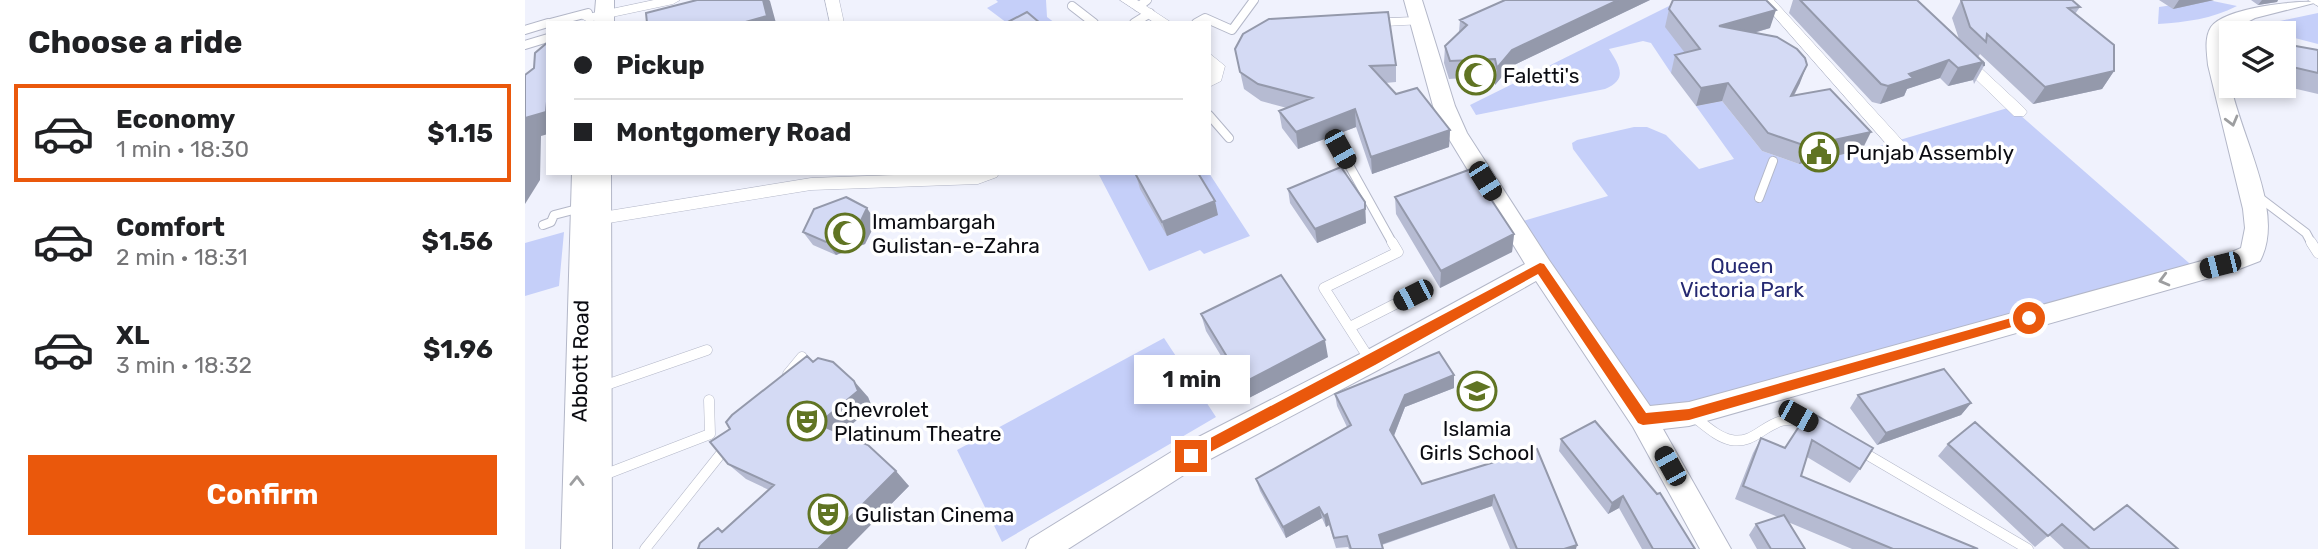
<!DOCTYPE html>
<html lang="en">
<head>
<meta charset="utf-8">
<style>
	:root { --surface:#fff; --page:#f6f6f6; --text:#202124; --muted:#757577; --line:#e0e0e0; --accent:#ea580c }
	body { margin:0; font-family:Rubik,sans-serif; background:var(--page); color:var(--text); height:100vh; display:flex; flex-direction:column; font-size:26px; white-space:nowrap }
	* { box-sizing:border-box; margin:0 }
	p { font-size:23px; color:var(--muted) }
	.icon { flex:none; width:38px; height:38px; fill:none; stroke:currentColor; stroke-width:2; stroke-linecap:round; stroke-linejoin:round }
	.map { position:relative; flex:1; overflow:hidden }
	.side { display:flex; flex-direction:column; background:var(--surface); width:525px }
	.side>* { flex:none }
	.guide { position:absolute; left:21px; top:21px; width:665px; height:154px; border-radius:0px; box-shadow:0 4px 10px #0003; display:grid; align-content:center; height:154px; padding:0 28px; background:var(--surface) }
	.fabs { position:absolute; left:1694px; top:21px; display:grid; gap:14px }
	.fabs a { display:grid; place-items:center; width:77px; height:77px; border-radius:0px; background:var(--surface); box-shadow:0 4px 10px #0003; font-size:35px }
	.end { position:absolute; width:32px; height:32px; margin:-16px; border:9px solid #ea580c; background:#fff; box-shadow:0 0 0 4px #fff }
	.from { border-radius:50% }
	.bubble { position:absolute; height:49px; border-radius:0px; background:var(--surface); box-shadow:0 4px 10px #0003; font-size:23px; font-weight:700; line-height:49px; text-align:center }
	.car { position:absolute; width:21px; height:42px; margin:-21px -10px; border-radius:9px; box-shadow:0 0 5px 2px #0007; background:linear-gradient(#222 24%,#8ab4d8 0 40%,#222 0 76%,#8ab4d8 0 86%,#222 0) }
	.guide b { display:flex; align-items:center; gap:24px; height:66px; font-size:26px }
	.guide b+b { border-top:2px solid var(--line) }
	.guide i { width:18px; height:18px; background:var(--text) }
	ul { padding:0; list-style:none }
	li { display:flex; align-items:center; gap:21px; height:98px; margin:0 14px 10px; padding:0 14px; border:4px solid transparent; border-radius:0px }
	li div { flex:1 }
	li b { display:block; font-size:26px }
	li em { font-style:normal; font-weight:700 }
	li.current { border-color:var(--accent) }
	li>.icon { width:63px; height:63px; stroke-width:1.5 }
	h2 { padding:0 28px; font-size:32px; line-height:84px }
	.cta { display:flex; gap:14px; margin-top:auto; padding:14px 28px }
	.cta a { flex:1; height:80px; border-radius:0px; background:var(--accent); color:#fff; font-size:28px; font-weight:700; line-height:80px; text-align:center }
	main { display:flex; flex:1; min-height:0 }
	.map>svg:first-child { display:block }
	.green { fill:#c5cff9 }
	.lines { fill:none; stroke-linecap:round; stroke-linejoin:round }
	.lane-far1-casing { stroke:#b3b7c8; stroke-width:10 }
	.lane-casing { stroke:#b3b7c8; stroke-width:11 }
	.street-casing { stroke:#b3b7c8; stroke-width:1 }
	.secondary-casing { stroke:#b3b7c8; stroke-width:2 }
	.lane-far1 { stroke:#fff; stroke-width:8 }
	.lane { stroke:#fff; stroke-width:10 }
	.street { fill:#fff; fill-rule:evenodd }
	.secondary { fill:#fff; fill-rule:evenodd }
	.wall { fill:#b6bbd2 }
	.shaded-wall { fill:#9499ab }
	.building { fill:#d4daf4; stroke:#9499ab; stroke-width:2 }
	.oneway { stroke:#9d9ea0 }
	.route { fill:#ea580c }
	.labels { text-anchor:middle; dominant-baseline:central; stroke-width:7; stroke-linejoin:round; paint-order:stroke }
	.poi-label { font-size:21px; fill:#0b0c12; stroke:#fff; text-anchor:start }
	.park-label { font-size:21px; fill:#252971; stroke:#fff }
	.street-label { font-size:21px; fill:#0b0c12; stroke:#fff }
</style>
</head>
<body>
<main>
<section class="side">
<h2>Choose a ride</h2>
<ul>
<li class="current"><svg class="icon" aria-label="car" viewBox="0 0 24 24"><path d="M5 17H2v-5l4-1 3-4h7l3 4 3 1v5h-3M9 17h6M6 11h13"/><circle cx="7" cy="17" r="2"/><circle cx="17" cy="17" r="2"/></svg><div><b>Economy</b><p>1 min · 18:30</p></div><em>$1.15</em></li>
<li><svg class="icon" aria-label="car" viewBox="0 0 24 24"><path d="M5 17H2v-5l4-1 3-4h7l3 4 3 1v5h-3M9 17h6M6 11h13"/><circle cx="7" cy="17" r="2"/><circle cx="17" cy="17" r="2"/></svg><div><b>Comfort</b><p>2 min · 18:31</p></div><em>$1.56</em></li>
<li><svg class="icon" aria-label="car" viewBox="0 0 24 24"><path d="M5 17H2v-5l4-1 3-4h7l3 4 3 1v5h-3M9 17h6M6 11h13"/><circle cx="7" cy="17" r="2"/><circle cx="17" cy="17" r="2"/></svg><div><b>XL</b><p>3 min · 18:32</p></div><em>$1.96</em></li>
</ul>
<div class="cta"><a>Confirm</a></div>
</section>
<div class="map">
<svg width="1793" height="549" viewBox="0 0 1793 549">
	<rect width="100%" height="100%" fill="#f0f2fd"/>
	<path class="green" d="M471 0H521L522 17 530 23H482L462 8 473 2Z
		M1683 0 1712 6C1686 19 1662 22 1633 24L1634 7Z
		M1146 5 1171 67 1146 73 1126 43 1118 41 1084 49C1094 65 1104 79 1080 89L951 115 945 105Z
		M1793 13V44L1727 27Z
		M1197 101 1237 151 1274 164 1351 147 1486 107 1672 270 1124 423 985 225 1083 196 1048 149 1047 143 1052 140 1109 127H1122L1141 135 1174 169 1209 159 1171 106Z
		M573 173H684L725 236 679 254 675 250 624 271Z
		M39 232 34 286 0 296V243Z
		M639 338 691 417 477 542 432 450Z"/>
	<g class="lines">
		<defs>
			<path id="lane-far1" d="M547 6 569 23
				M613 7 622 0
				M25 23 63 13
				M609 23 625 13
				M671 23 680 18 707 30 729 0
				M0 30 23 23
				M0 45 23 38
				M684 115 704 138
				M815 149 868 244
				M1731 195 1781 233 1787 244
				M1234 198 1248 161
				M18 225 26 222 29 215 56 208"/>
			<path id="lane" d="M1786 242 1793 253
				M825 327 888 295
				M845 360 799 288 873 252 867 242
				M263 374 277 357
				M78 386 182 350
				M1169 417C1180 425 1192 437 1206 440 1237 446 1243 407 1287 424
				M1336 451 1503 549
				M76 476 185 434 184 400
				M120 549 202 446"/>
			<path id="street" d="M129 0H155L148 4 63 22 56 18 63 14Z
				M300 0H314L319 23H305Z
				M595 0H612L647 23H630Z
				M1235 0H1249L1384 148 1386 152 1384 156H1372Z
				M1783 0H1793V6Z
				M893 17 900 21 898 24 841 27 834 23 841 19Z
				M684 53 700 66 696 81 684 87Z
				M1437 53 1442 55 1499 108 1502 112 1499 116H1489L1432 61 1430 58 1432 55Z
				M425 173H474L472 177 453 184 286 190 65 226 57 220 65 214 286 178Z"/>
			<path id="secondary" d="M71 0H89V23H69Z
				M879 0H897L930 106 942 133 1024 260 1125 406 1164 402 1702 254 1716 248 1720 228 1718 209 1683 65C1682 53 1679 38 1686 27 1700 7 1775 0 1793 2L1730 18 1703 32C1687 99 1768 199 1735 261L1709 271 1164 426 1138 429 1206 549H1175L1108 427 1011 281 855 369 676 464 543 549H501L505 539 656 446 837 353 1000 264 921 134 908 106Z
				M47 173H86L87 549H36Z"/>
		</defs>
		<use href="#lane-far1" class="lane-far1-casing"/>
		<use href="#lane" class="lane-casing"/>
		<use href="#street" class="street-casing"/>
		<use href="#secondary" class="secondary-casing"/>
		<use href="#lane-far1" class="lane-far1"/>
		<use href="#lane" class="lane"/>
		<use href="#street" class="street"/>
		<use href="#secondary" class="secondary"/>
	</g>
	<path class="wall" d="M980 0H1125L985 67 970 85 969 76 924 79 919 63 920 46 934 32 935 20Z
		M1268 0H1392L1434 39 1427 18 1436 0 1555 7 1550 14 1589 71 1577 89 1508 104 1455 54 1453 57 1459 63V66L1449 84 1448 80 1423 86 1415 78 1382 89 1379 96 1355 104 1347 102 1264 13Z
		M1634 0H1689L1648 9Z
		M1726 0H1753L1752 2 1733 5Z
		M1144 9 1245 28 1229 33 1275 83 1269 96 1337 150 1274 164 1237 151 1197 101 1171 106 1146 73 1150 55 1160 53 1140 27Z
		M1759 44 1793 50V94L1759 86Z
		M710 49 871 65V82L860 83 871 94 925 130 924 147 847 174 831 127 773 149 757 128 754 111 762 108 736 101 719 89Z
		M611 175 693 215 642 236 615 189Z
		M763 189 841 223 792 243 765 203Z
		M870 197 989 234 987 252 915 288 871 214Z
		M351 222 340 244 311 255 288 245 278 232Z
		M676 314 803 357 722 399 681 331Z
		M288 362 343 397 347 407 316 434 384 486 322 549H173L193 528 197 532 244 490 221 479 203 464 205 429Z
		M929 375V388L880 407 869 436 897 484 1012 449 1051 549H985L967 506 857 545 858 549H824L823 547 811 548 804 525 801 527 797 518 761 538 735 491 731 479 822 427 812 406 810 394Z
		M1333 395 1446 403 1436 415 1352 445 1325 408Z
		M1284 411 1335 469 1325 483 1282 457 1276 476 1453 549H1327L1263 522 1280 549H1232L1224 535 1231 524 1253 517 1210 499 1228 453 1236 438 1260 448Z
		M1036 439 1170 549H1117L1094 508 1083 514 1034 451Z
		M1423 444 1569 530 1653 549H1539L1524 535 1510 547 1413 456Z"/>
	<path class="shaded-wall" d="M238 0H244L245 1 251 23H217Z
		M1093 0H1125L985 67 970 85 972 68 987 50Z
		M1654 0H1689L1648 9Z
		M1737 0H1753L1752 2 1733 5Z
		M1251 10 1245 28 1189 44 1194 26Z
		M1424 60 1415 78 1382 89 1379 96 1355 104 1363 86 1384 74Z
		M1458 62 1448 80 1423 86 1433 68Z
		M1282 65 1275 83 1259 114 1266 96Z
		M1589 71 1577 89 1508 104 1520 87Z
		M1203 83 1197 101 1171 106 1176 88Z
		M23 91V134L16 136 15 180 0 204V118Z
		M830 109 831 127 773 149 771 132Z
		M925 130 924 147 847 174 846 157Z
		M1346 132 1337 150 1274 164 1281 146Z
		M690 201 693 215 642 236 637 222Z
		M840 202 841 223 792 243 790 229Z
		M342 208 351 222 340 244 311 255 301 242Z
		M989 234 987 252 915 288 916 271Z
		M800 340 803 357 722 399 718 383Z
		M929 375V388L880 407 866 443 865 430 880 395Z
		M329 381 343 397 347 407 308 440 293 424Z
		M1446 403 1436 415 1352 445 1361 433Z
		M371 471 384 486 322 549H293Z
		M969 495 967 506 855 545 854 535Z
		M1098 496 1094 508 1083 514 1087 503Z
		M794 507 797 518 761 538 758 527Z
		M802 514 804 525 801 527 799 516Z
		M1052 545 1051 549H1039Z"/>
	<path class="building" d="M172 0H238L242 16 217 23H122L121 13Z
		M980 0H1093L987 50 972 68 970 59 925 61 920 46 942 25 935 20Z
		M1148 0H1241L1251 10 1194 26 1252 37 1272 49 1280 58 1282 65 1266 96 1305 89 1346 132 1281 146 1243 133 1203 83 1176 88 1150 55 1175 49 1144 9Z
		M1275 0H1392L1459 63V66L1458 62 1433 68 1424 60 1384 74 1388 78 1363 86 1356 84Z
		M1436 0H1547L1555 7 1543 8 1589 45V71L1520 87 1462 34 1461 42 1445 27Z
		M502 12 515 23H481Z
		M863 12 871 65 845 66 871 94 892 88 925 130 846 157 830 109 771 132 754 111 787 98 733 84 715 72 710 49 718 34 744 19Z
		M23 42V91L21 112 0 118V75L9 68 10 53Z
		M1759 44 1793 50V73L1759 65Z
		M816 167 840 202V209L790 229 763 189Z
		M946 169 989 234 916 271 870 197Z
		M615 173H673L690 201 637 222 611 175Z
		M321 197 342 208 331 231 301 242 278 232 289 209Z
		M756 275 800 340 718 383 676 314Z
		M914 352 929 375 880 395 865 430 897 484 1012 449 1052 545 1039 549H992L969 495 854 535 858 549H826L822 536 809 538 802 514 799 516 794 507 758 527 731 479 826 425 810 394Z
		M282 356 288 362 293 358 308 362 329 381 333 391 293 424 343 445 371 471 293 549H173L175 543 193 528 197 532 249 485 203 464 185 442 205 429 201 422 207 415Z
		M1419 369 1446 403 1361 433 1333 395Z
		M1284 411 1348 448 1335 469 1287 440 1276 476 1453 549H1368L1218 486 1236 438 1260 448Z
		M1070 421 1132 494 1135 493 1170 549H1128L1098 496 1087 503 1036 439Z
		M1450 422 1569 530 1602 505 1653 549H1565L1537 524 1523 536 1423 444Z
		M1259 515 1280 549H1246L1231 524Z"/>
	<defs><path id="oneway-chevron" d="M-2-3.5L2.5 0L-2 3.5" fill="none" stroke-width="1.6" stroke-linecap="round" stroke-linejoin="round" transform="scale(1.75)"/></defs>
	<g class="oneway">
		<use href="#oneway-chevron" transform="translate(1707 121) rotate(75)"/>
		<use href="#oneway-chevron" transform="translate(1639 280) rotate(165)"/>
		<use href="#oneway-chevron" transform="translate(52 481) rotate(-89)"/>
	</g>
	<path class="route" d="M1015 263 1019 264 1121 413 1164 409 1504 313 1510 318 1504 322 1164 420 1118 425 1113 423 1013 274 850 365 670 460H661V451Z"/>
	<defs>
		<symbol id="mosque-ring" viewBox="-11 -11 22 22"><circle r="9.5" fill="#fff" stroke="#607423" stroke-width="1.5"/><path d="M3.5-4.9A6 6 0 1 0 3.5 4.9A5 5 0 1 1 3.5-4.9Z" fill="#607423"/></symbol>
		<symbol id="civic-ring" viewBox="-11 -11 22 22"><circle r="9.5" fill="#fff" stroke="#607423" stroke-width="1.5"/><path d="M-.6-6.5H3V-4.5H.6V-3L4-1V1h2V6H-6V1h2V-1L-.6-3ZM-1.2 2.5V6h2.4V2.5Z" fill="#607423"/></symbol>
		<symbol id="school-ring" viewBox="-11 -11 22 22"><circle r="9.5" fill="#fff" stroke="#607423" stroke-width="1.5"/><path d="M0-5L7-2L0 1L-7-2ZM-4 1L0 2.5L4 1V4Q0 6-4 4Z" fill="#607423"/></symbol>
		<symbol id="theatre-ring" viewBox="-11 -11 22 22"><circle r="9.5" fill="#fff" stroke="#607423" stroke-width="1.5"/><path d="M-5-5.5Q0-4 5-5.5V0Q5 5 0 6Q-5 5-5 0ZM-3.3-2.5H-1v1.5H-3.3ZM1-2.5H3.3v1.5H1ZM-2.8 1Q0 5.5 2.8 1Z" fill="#607423"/></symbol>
	</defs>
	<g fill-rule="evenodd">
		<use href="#mosque-ring" x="929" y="53" width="44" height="44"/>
		<use href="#civic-ring" x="1272" y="130" width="44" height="44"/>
		<use href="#mosque-ring" x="298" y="211" width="44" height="44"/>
		<use href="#school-ring" x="930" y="369" width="44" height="44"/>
		<use href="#theatre-ring" x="260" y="399" width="44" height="44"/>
		<use href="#theatre-ring" x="281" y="492" width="44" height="44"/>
	</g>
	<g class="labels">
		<g class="poi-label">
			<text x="978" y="75">Faletti's</text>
			<text x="1321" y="152">Punjab Assembly</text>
			<text x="347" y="221">Imambargah<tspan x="347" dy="24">Gulistan-e-Zahra</tspan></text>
			<text x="309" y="409">Chevrolet<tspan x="309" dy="24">Platinum Theatre</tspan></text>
			<text x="952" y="428" text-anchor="middle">Islamia<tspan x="952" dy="24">Girls School</tspan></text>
			<text x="330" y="514">Gulistan Cinema</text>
		</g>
		<g class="park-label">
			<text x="1217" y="265">Queen<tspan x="1217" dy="24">Victoria Park</tspan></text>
		</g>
		<g class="street-label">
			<text transform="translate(55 361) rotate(-89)">Abbott Road</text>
		</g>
	</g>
</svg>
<div class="fabs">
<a><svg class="icon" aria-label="layers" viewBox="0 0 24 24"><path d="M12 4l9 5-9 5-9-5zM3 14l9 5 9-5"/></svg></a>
</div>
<i class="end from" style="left:1504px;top:318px"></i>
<i class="end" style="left:666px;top:456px"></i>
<div class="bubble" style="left:609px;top:355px;width:116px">1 min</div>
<i class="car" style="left:815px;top:149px;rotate:151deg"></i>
<i class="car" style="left:960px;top:181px;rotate:148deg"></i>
<i class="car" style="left:1695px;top:265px;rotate:256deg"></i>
<i class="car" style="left:888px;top:295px;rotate:243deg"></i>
<i class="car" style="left:1273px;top:416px;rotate:119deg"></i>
<i class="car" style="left:1145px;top:466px;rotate:331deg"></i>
<div class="guide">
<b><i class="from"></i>Pickup</b>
<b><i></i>Montgomery Road</b>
</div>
</div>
</main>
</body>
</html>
